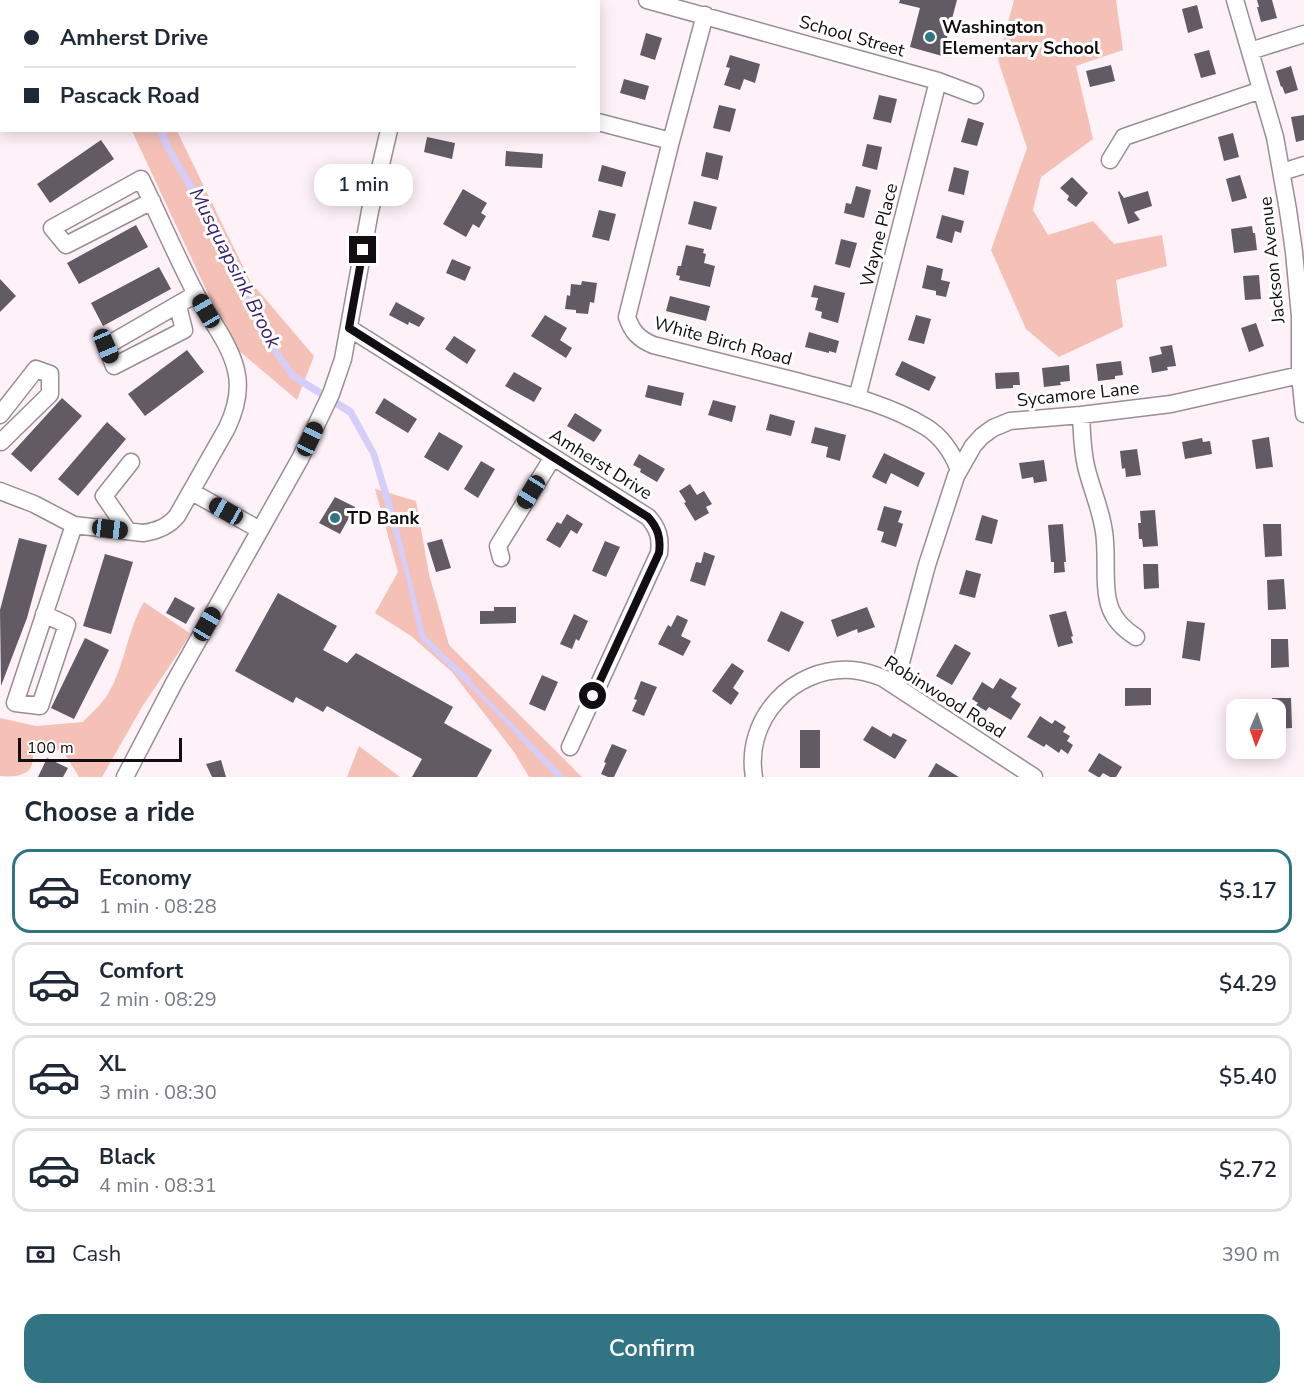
<!DOCTYPE html>
<html lang="en">
<head>
<meta charset="utf-8">
<style>
	:root { --surface:#fff; --page:#f2f2f3; --text:#1f2937; --muted:#747a83; --line:#e0e1e3; --accent:#317585 }
	body { margin:0; font-family:"Nunito Sans",sans-serif; background:var(--page); color:var(--text); height:100vh; display:flex; flex-direction:column; font-size:22px; white-space:nowrap }
	* { box-sizing:border-box; margin:0 }
	p { font-size:20px; color:var(--muted) }
	.icon { flex:none; width:33px; height:33px; fill:none; stroke:currentColor; stroke-width:2; stroke-linecap:round; stroke-linejoin:round }
	.map { position:relative; height:777px; overflow:hidden }
	.drawer { display:flex; flex-direction:column; background:var(--surface); flex:1 }
	.drawer>* { flex:none }
	.top-card { position:absolute; left:0px; top:0px; width:600px; height:132px; box-shadow:0 3px 15px #0003; display:grid; align-content:center; height:132px; padding:0 24px; background:var(--surface) }
	.needle { width:39px; rotate:182deg }
	.fabs { position:absolute; left:1226px; top:699px; display:grid; gap:12px }
	.fabs a { display:grid; place-items:center; width:60px; height:60px; border-radius:12px; background:var(--surface); box-shadow:0 3px 15px #0003; font-size:30px }
	.scale { position:absolute; left:18px; bottom:15px; width:164px; box-sizing:border-box; padding-left:6px; border:3px solid #110d10; border-top:0; font-size:16px; line-height:21px; white-space:nowrap; color:#110d10; -webkit-text-stroke:4px #fff; paint-order:stroke }
	.end { position:absolute; width:27px; height:27px; margin:-14px; border:8px solid #110d10; background:#fff; box-shadow:0 0 0 3px #fff }
	.from { border-radius:50% }
	.bubble { position:absolute; height:42px; border-radius:18px; background:var(--surface); box-shadow:0 3px 15px #0003; font-size:20px; font-weight:600; line-height:42px; text-align:center }
	.car { position:absolute; width:18px; height:36px; margin:-18px -9px; border-radius:8px; box-shadow:0 0 4px 2px #0007; background:linear-gradient(#222 24%,#8ab4d8 0 40%,#222 0 76%,#8ab4d8 0 86%,#222 0) }
	.top-card b { display:flex; align-items:center; gap:21px; height:57px; font-size:22px }
	.top-card b+b { border-top:2px solid var(--line) }
	.top-card i { width:15px; height:15px; background:var(--text) }
	ul { padding:0; list-style:none }
	li { display:flex; align-items:center; gap:18px; height:84px; margin:0 12px 9px; padding:0 12px; border:3px solid var(--line); border-radius:18px }
	li div { flex:1 }
	li b { display:block; font-size:22px }
	li em { font-style:normal; font-weight:600 }
	li.on { border-color:var(--accent) }
	li>.icon { width:54px; height:54px; stroke-width:1.5 }
	h2 { padding:0 24px; font-size:27px; line-height:72px }
	.pay { display:flex; align-items:center; gap:15px; height:66px; padding:0 24px; font-size:22px }
	.pay p { margin-inline-start:auto }
	.cta { display:flex; gap:12px; margin-top:auto; padding:12px 24px }
	.cta a { flex:1; height:69px; border-radius:18px; background:var(--accent); color:#fff; font-size:24px; font-weight:600; line-height:69px; text-align:center }
	.map>svg:first-child { display:block }
	.green { fill:#f5c1b6 }
	.water { fill:#d5cefa }
	.lines { fill:none; stroke-linecap:round; stroke-linejoin:round }
	.stream { stroke:#d5cefa; stroke-width:3 }
	.building { fill:#625b64 }
	.minor-casing { stroke:#998e94; stroke-width:19 }
	.minor { stroke:#fff; stroke-width:16 }
	.route { stroke:#110d10; stroke-width:8 }
	.poi-dot { fill:#317585; stroke:#fff; stroke-width:2 }
	.labels { text-anchor:middle; dominant-baseline:central; stroke-width:6; stroke-linejoin:round; paint-order:stroke }
	.poi-label { font-size:18px; font-weight:bold; fill:#110d10; stroke:#fff; text-anchor:start }
	.street-label { font-size:18px; fill:#110d10; stroke:#fff }
	.water-label { font-size:20px; font-style:italic; fill:#381f6f; stroke:#fff }
</style>
</head>
<body>
<div class="map">
<svg width="1304" height="777" viewBox="0 0 1304 777">
	<rect width="100%" height="100%" fill="#fef1f8"/>
	<path class="green" d="M1014 0H1116L1123 50 1076 66 1093 139 1041 177 1033 210 1048 235 1093 221 1114 244 1162 235 1167 266 1116 280 1123 327 1059 357 1026 329 991 250 1027 148 998 60Z
		M132 131H177L250 281 314 356 297 400 232 345Z
		M375 489 416 501 429 574 449 645 582 777H529L514 752 452 672 411 636 375 613 398 572Z
		M144 602 191 634 142 707 102 777H79L63 751 52 748 33 752C33 756 33 763 31 767 26 777 10 777 0 776V718L36 726 83 722C91 713 102 704 108 694 125 665 127 631 144 602Z
		M359 746 400 777H347Z"/>
	<path class="water" d="M156 131H165L173 150 219 227 272 341 295 373 353 409 377 453 392 502 425 635 565 777H556L485 702 420 639 405 573 371 456 348 415 291 379 265 342 216 238 166 151Z"/>
	<g class="lines">
		<path class="stream" d="M450 661 469 679"/>
	</g>
	<path class="building" d="M900 0H957L942 56 910 47 920 8 899 3Z
		M1257 0H1272L1277 18 1261 22 1257 7H1259Z
		M1197 5 1203 28 1188 33 1182 9Z
		M646 33 662 38 655 60 640 55Z
		M1209 50 1216 74 1201 78 1194 54Z
		M730 55 760 64 755 83 744 79 740 90 724 85 730 68 726 67Z
		M1111 65 1115 81 1090 87 1086 71Z
		M1291 66 1298 90 1285 94 1282 86 1281 87 1276 71Z
		M624 79 649 86 645 100 620 93Z
		M879 95 897 99 891 123 873 119Z
		M719 105 736 109 730 132 713 128Z
		M1304 115V140L1296 142 1291 117Z
		M968 118 984 123 977 146 961 142Z
		M1233 133 1239 157 1224 161 1218 137Z
		M427 137 455 143 452 159 424 152Z
		M101 140 114 159 50 203 37 184Z
		M867 144 882 147 877 170 862 166Z
		M506 151 543 154 542 168 505 166Z
		M706 152 723 156 718 180 701 176Z
		M602 165 626 172 622 187 598 181Z
		M954 167 969 171 964 195 948 191Z
		M1240 175 1247 198 1232 202 1226 179Z
		M1072 177 1088 193 1076 207 1067 200 1069 196 1060 188Z
		M856 186 871 190 864 218 844 213 846 203 851 204Z
		M463 189 487 203 481 213 486 216 479 228 473 224 466 237 443 224Z
		M1119 191 1124 198 1148 191 1152 206 1134 212 1140 220 1128 224 1118 192Z
		M694 201 717 207 711 230 688 224Z
		M599 210 616 214 609 241 592 237Z
		M942 215 964 221 961 233 955 231 952 243 936 238Z
		M136 225 148 247 79 284 67 263Z
		M1252 226 1253 233H1255L1257 250 1234 253 1231 229Z
		M841 239 857 243 850 268 835 264Z
		M686 245 704 249 703 253 706 254 704 263 715 266 710 287 679 280 680 276 676 275 678 266H681Z
		M452 259 471 267 465 281 446 273Z
		M927 265 943 269 941 280 950 282 946 297 936 295V291L922 288Z
		M159 267 171 289 103 326 91 303Z
		M1259 275 1261 299 1245 300 1243 276Z
		M0 279 16 296 0 312Z
		M582 281 597 283 594 303 590 302 588 314 576 313V310L565 309 567 295 570 296 571 284 581 285Z
		M814 285 845 293 838 323 821 318 822 312 815 310 818 298 811 297Z
		M670 296 710 306 706 321 666 311Z
		M396 302 425 318 419 327 409 322 408 325 389 315Z
		M545 315 567 328 560 340 572 348 566 358 531 336Z
		M916 315 931 319 924 344 908 340Z
		M1256 323 1264 346 1249 352 1241 328Z
		M809 332 839 341 836 353 829 351V353L805 347Z
		M454 336 476 350 467 364 445 349Z
		M1172 345 1176 366 1167 367 1168 370 1152 373 1149 357 1162 354 1160 347Z
		M187 350 204 372 145 416 128 394Z
		M902 361 936 377 929 391 895 375Z
		M1121 361 1123 375 1115 376V379L1098 381 1096 364Z
		M1069 365 1070 381 1060 382 1061 385 1044 387 1042 368Z
		M514 372 542 388 534 402 505 386Z
		M1019 372 1020 385H1013V388L996 389 995 373Z
		M648 385 684 393 681 406 645 397Z
		M62 398 82 416 31 472 11 454Z
		M384 398 417 419 408 433 375 413Z
		M713 400 736 406 732 422 708 415Z
		M575 413 602 430 594 442 567 426Z
		M770 414 795 421 791 436 766 430Z
		M107 422 126 439 78 496 58 479Z
		M815 427 846 435 840 461 826 457 828 447 811 443Z
		M439 432 463 446 448 471 424 457Z
		M1269 437 1273 467 1256 469 1252 440Z
		M1202 438 1203 442 1210 441 1212 454 1185 459 1182 442Z
		M1137 449 1141 475 1126 477 1125 468 1122 469 1120 451Z
		M884 453 925 473 918 487 891 473 886 484 872 477Z
		M639 454 665 469 657 482 640 472 641 469 633 465Z
		M1044 460 1047 481 1034 483 1033 477 1022 479 1019 463Z
		M481 461 495 469 478 498 464 489Z
		M690 484 697 495 704 491 712 504 706 507 709 513 695 521 684 503 686 502 679 491Z
		M335 497 355 507 340 534 319 523Z
		M884 506 902 511 898 522 903 524 896 547 881 542 884 532 877 530Z
		M1155 510 1158 546 1143 547 1142 539H1139L1138 523H1141L1140 511Z
		M567 514 583 524 577 534 571 530 560 548 546 540 557 522 561 524Z
		M982 515 998 520 992 544 975 540Z
		M1063 524 1066 562H1064L1065 572 1054 573V562H1051L1048 525Z
		M1263 524H1281L1282 556 1265 557Z
		M19 538 47 545 27 618 1 686 0 610Z
		M442 539 451 568 436 572 427 543Z
		M605 541 620 547 606 577 592 571Z
		M704 552 715 556 705 586 690 581 696 562 701 563Z
		M105 554 133 562 111 634 83 626Z
		M1143 564H1158L1159 588 1144 589Z
		M966 570 981 574 975 598 959 594Z
		M1284 579 1286 609 1268 610 1267 580Z
		M278 593 337 626 323 650 347 663 356 653 453 707 444 723 492 750 477 777H412L422 759 327 706 323 712 296 697 293 703 235 671Z
		M175 597 195 608 186 624 166 613Z
		M494 607H516V623L480 624V611H494Z
		M867 607 875 627 858 633 857 629 837 637 831 620Z
		M781 611 804 622 789 652 767 641Z
		M1066 611 1073 636 1071 637 1073 643 1058 647 1049 615Z
		M574 614 588 621 579 641 576 639 572 649 560 644Z
		M677 615 688 620 681 636 691 641 683 656 658 644 668 625 671 627Z
		M1187 621 1205 623 1200 661 1182 658Z
		M85 638 109 650 74 719 51 708Z
		M1271 639H1288L1289 667 1271 668Z
		M955 644 971 653 952 685 936 676Z
		M732 663 744 671 733 688 739 693 731 705 712 691Z
		M542 675 558 682 545 711 529 704Z
		M1000 678 1017 688 1011 697 1021 704 1011 720 989 707 986 711 976 705 978 703 972 699 982 682 993 689Z
		M641 681 657 687 644 716 632 711 637 700 634 699Z
		M1125 688H1151V705L1125 706Z
		M1272 698H1291L1292 728 1275 729V710H1273Z
		M1040 716 1052 724 1055 720 1066 727 1063 732 1070 736 1067 741 1073 745 1068 754 1061 749 1059 753 1046 744 1044 747 1027 737Z
		M872 726 891 737 893 733 907 740 895 759 863 740Z
		M800 730H820V768H800Z
		M612 744 627 750 614 777H608L601 774 606 763 604 762Z
		M1099 753 1122 767 1116 777H1110L1103 773 1100 777H1098L1088 771Z
		M47 758 68 768 63 777H38Z
		M221 760 226 777H212L206 764Z
		M936 763 959 777H928Z"/>
	<g class="lines">
		<defs>
			<path id="minor" d="M647 0 938 81 975 95
				M1235 0 1275 137 1288 210 1294 252 1300 316V375L1304 414
				M423 2V0
				M705 15 671 141 627 317C632 332 639 339 653 345 700 357 748 369 796 381 840 393 887 403 926 427 942 437 952 452 959 470
				M1250 51 1304 34
				M598 122 671 141
				M1110 160 1124 137 1261 90
				M1282 172 1304 165
				M178 306 184 330 114 366 106 346 196 294
				M349 328 648 517C658 528 661 538 659 553L570 747
				M857 398 938 81
				M0 415 36 369 50 374V394L1 442H0
				M1081 415C1082 432 1082 449 1086 466 1091 488 1101 509 1104 532 1108 555 1102 589 1111 610 1116 622 1125 630 1136 637
				M0 491 34 504 74 525 143 533C157 531 168 527 177 516L227 428C236 409 241 390 236 370 230 344 210 319 197 296 177 258 160 218 141 179L52 228 66 245 152 201
				M192 492 260 530
				M128 531 104 496 131 462
				M501 558 498 546 553 457
				M44 614 67 625 40 706 15 703 74 525
				M895 685 927 565 956 476 973 446 982 436 993 428 1010 421 1081 415 1171 404 1300 375
				M125 777 174 683 300 459 331 394 343 359 370 211 389 130
				M754 777C744 719 793 666 852 670 863 671 873 674 883 678L1034 777"/>
		</defs>
		<use href="#minor" class="minor-casing"/>
		<use href="#minor" class="minor"/>
	</g>
	<g class="lines">
		<path class="route" d="M363 250 349 328 648 517C658 528 661 538 659 553L593 696"/>
	</g>
	<g class="poi-dot">
		<circle cx="930" cy="37" r="6"/>
		<circle cx="335" cy="518" r="6"/>
	</g>
	<g class="labels">
		<g class="poi-label">
			<text x="942" y="27">Washington<tspan x="942" dy="21">Elementary School</tspan></text>
			<text x="347" y="518">TD Bank</text>
		</g>
		<g class="street-label">
			<text transform="translate(852 36) rotate(16)">School Street</text>
			<text transform="translate(879 235) rotate(-76)">Wayne Place</text>
			<text transform="translate(1272 260) rotate(-96)">Jackson Avenue</text>
			<text transform="translate(723 341) rotate(15)">White Birch Road</text>
			<text transform="translate(1078 394) rotate(-6)">Sycamore Lane</text>
			<text transform="translate(601 464) rotate(32)">Amherst Drive</text>
			<text transform="translate(945 697) rotate(32)">Robinwood Road</text>
		</g>
		<g class="water-label">
			<text transform="translate(235 268) rotate(63)">Musquapsink Brook</text>
		</g>
	</g>
</svg>
<div class="fabs">
<a><svg class="needle" viewBox="-14 -14 28 28"><path d="M0-13l5 13h-10z" fill="#e53935"/><path d="M0 13l5-13h-10z" fill="#747a83"/></svg></a>
</div>
<div class="scale">100 m</div>
<i class="end from" style="left:593px;top:696px"></i>
<i class="end" style="left:363px;top:250px"></i>
<div class="bubble" style="left:314px;top:164px;width:99px">1 min</div>
<i class="car" style="left:206px;top:311px;rotate:330deg"></i>
<i class="car" style="left:106px;top:346px;rotate:157deg"></i>
<i class="car" style="left:310px;top:439px;rotate:25deg"></i>
<i class="car" style="left:531px;top:492px;rotate:212deg"></i>
<i class="car" style="left:226px;top:511px;rotate:299deg"></i>
<i class="car" style="left:110px;top:529px;rotate:97deg"></i>
<i class="car" style="left:207px;top:624px;rotate:30deg"></i>
<div class="top-card">
<b><i class="from"></i>Amherst Drive</b>
<b><i></i>Pascack Road</b>
</div>
</div>
<section class="drawer">
<h2>Choose a ride</h2>
<ul>
<li class="on"><svg class="icon" aria-label="car" viewBox="0 0 24 24"><path d="M5 17H2v-5l4-1 3-4h7l3 4 3 1v5h-3M9 17h6M6 11h13"/><circle cx="7" cy="17" r="2"/><circle cx="17" cy="17" r="2"/></svg><div><b>Economy</b><p>1 min · 08:28</p></div><em>$3.17</em></li>
<li><svg class="icon" aria-label="car" viewBox="0 0 24 24"><path d="M5 17H2v-5l4-1 3-4h7l3 4 3 1v5h-3M9 17h6M6 11h13"/><circle cx="7" cy="17" r="2"/><circle cx="17" cy="17" r="2"/></svg><div><b>Comfort</b><p>2 min · 08:29</p></div><em>$4.29</em></li>
<li><svg class="icon" aria-label="car" viewBox="0 0 24 24"><path d="M5 17H2v-5l4-1 3-4h7l3 4 3 1v5h-3M9 17h6M6 11h13"/><circle cx="7" cy="17" r="2"/><circle cx="17" cy="17" r="2"/></svg><div><b>XL</b><p>3 min · 08:30</p></div><em>$5.40</em></li>
<li><svg class="icon" aria-label="car" viewBox="0 0 24 24"><path d="M5 17H2v-5l4-1 3-4h7l3 4 3 1v5h-3M9 17h6M6 11h13"/><circle cx="7" cy="17" r="2"/><circle cx="17" cy="17" r="2"/></svg><div><b>Black</b><p>4 min · 08:31</p></div><em>$2.72</em></li>
</ul>
<div class="pay"><svg class="icon" aria-label="cash" viewBox="0 0 24 24"><path d="M3 7h18v10H3z"/><circle cx="12" cy="12" r="2"/></svg>Cash<p>390 m</p></div>
<div class="cta"><a>Confirm</a></div>
</section>
</body>
</html>
